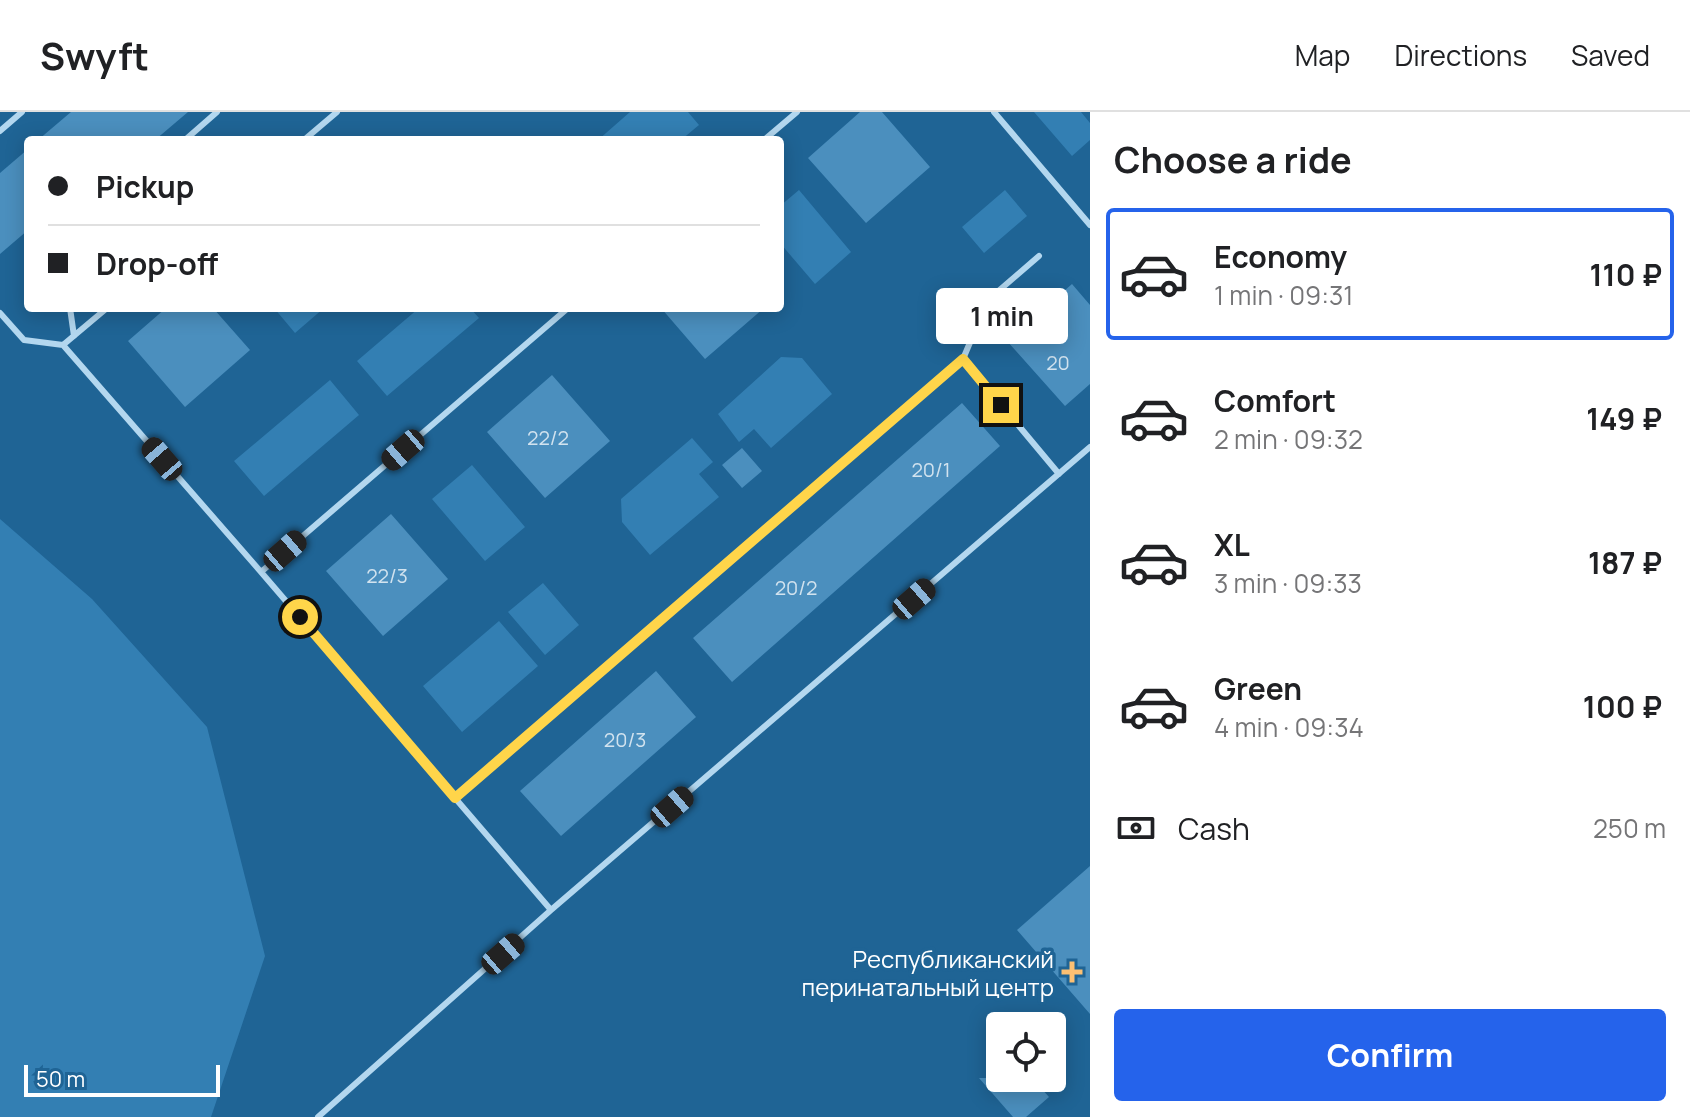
<!DOCTYPE html>
<html lang="en">
<head>
<meta charset="utf-8">
<style>
	:root { --surface:#fff; --page:#f6f6f6; --text:#202124; --muted:#757577; --line:#e0e0e0; --accent:#2563eb }
	body { margin:0; font-family:Manrope,sans-serif; background:var(--page); color:var(--text); height:100vh; display:flex; flex-direction:column; font-size:30px; white-space:nowrap }
	* { box-sizing:border-box; margin:0 }
	p { font-size:26px; color:var(--muted) }
	.icon { flex:none; width:44px; height:44px; fill:none; stroke:currentColor; stroke-width:2; stroke-linecap:round; stroke-linejoin:round }
	.map { position:relative; flex:1; overflow:hidden }
	.sheet { display:flex; flex-direction:column; background:var(--surface); width:600px }
	.sheet>* { flex:none }
	.guide { position:absolute; left:24px; top:24px; width:760px; height:176px; border-radius:8px; box-shadow:0 4px 20px #0003; display:grid; align-content:center; height:176px; padding:0 24px; background:var(--surface) }
	.controls { position:absolute; left:986px; top:900px; display:grid; gap:16px }
	.controls a { display:grid; place-items:center; width:80px; height:80px; border-radius:8px; background:var(--surface); box-shadow:0 4px 20px #0003; font-size:40px }
	.scale { position:absolute; left:24px; bottom:20px; width:196px; box-sizing:border-box; padding-left:8px; border:4px solid #fff; border-top:0; font-size:22px; line-height:28px; white-space:nowrap; color:#fff; -webkit-text-stroke:6px #1f6495; paint-order:stroke }
	.end { position:absolute; width:36px; height:36px; margin:-18px; border:10px solid #ffd54a; background:#111; box-shadow:0 0 0 4px #111 }
	.from { border-radius:50% }
	.bubble { position:absolute; height:56px; border-radius:8px; background:var(--surface); box-shadow:0 4px 20px #0003; font-size:26px; font-weight:700; line-height:56px; text-align:center }
	.car { position:absolute; width:24px; height:48px; margin:-24px -12px; border-radius:10px; box-shadow:0 0 6px 2px #0007; background:linear-gradient(#222 24%,#8ab4d8 0 40%,#222 0 76%,#8ab4d8 0 86%,#222 0) }
	.guide b { display:flex; align-items:center; gap:28px; height:76px; font-size:30px }
	.guide b+b { border-top:2px solid var(--line) }
	.guide i { width:20px; height:20px; background:var(--text) }
	ul { padding:0; list-style:none }
	li { display:flex; align-items:center; gap:24px; height:132px; margin:0 16px 12px; padding:0 8px; border:4px solid transparent; border-radius:8px }
	li div { flex:1 }
	li b { display:block; font-size:30px }
	li em { font-style:normal; font-weight:700 }
	li.selected { border-color:var(--accent) }
	li>.icon { width:72px; height:72px; stroke-width:1.5 }
	h2 { padding:0 24px; font-size:36px; line-height:96px }
	.pay { display:flex; align-items:center; gap:20px; height:88px; padding:0 24px; font-size:30px }
	.pay p { margin-inline-start:auto }
	.cta { display:flex; gap:16px; margin-top:auto; padding:16px 24px }
	.cta a { flex:1; height:92px; border-radius:8px; background:var(--accent); color:#fff; font-size:32px; font-weight:700; line-height:92px; text-align:center }
	header { display:flex; align-items:center; gap:48px; box-sizing:border-box; height:112px; padding:0 40px; background:var(--surface); border-bottom:2px solid var(--line) }
	header strong { font-size:38px }
	nav { display:flex; gap:44px; margin-inline-start:auto; font-size:28px }
	main { display:flex; flex:1; min-height:0 }
	.map>svg:first-child { display:block }
	.green { fill:#337fb3 }
	.building { fill:#4b8fbe }
	.lines { fill:none; stroke-linecap:round; stroke-linejoin:round }
	.service { stroke:#b3d7ef; stroke-width:6 }
	.route { stroke:#ffd54a; stroke-width:10 }
	.poi-dot { fill:#fcc073; stroke:#1f6495; stroke-width:3 }
	.labels { text-anchor:middle; dominant-baseline:central; stroke-width:7; stroke-linejoin:round; paint-order:stroke }
	.number-label { font-size:20px; fill:#d2e3ef }
	.poi-label { font-size:24px; fill:#fff; stroke:#1f6495; text-anchor:end }
</style>
</head>
<body>
<header>
<strong>Swyft</strong>
<nav><a>Map</a><a>Directions</a><a>Saved</a></nav>
</header>
<main>
<div class="map">
<svg width="1090" height="1005" viewBox="0 0 1090 1005">
	<rect width="100%" height="100%" fill="#1f6495"/>
	<path class="green" d="M630 0H688L699 13 681 28H598Z
		M1034 0H1081L1090 11V28L1072 44Z
		M799 78 851 140 815 172 780 131V94Z
		M1005 78 1027 104 984 141 962 115Z
		M274 196H324L295 221Z
		M419 196H470L479 206 387 284 357 249Z
		M781 245 802 246 832 282 771 336 754 317 739 330 718 302Z
		M330 268 359 303 264 384 234 349Z
		M692 326 713 350 699 362 719 385 650 443 622 410 621 387Z
		M472 353 525 415 485 449 432 387Z
		M0 407 92 487 207 615 265 844 211 1005H0Z
		M543 471 579 513 545 543 508 500Z
		M499 509 538 554 462 620 423 574Z"/>
	<path class="building" d="M71 0H188L155 28H38Z
		M860 0H882L930 55 866 111 808 46Z
		M28 37V118L0 142V61Z
		M1072 172 1090 193V272L1065 294 1007 229Z
		M166 196H213L250 238 185 295 128 229Z
		M661 196H764L705 247Z
		M552 263 610 329 545 386 487 320Z
		M962 291 1000 334 732 570 693 526Z
		M742 336 762 359 742 376 722 353Z
		M391 402 448 467 383 524 326 459Z
		M656 559 696 605 561 724 520 679Z
		M1090 754V902L1017 818Z
		M979 966H1032L1049 985 1026 1005H1013Z"/>
	<g class="lines">
		<path class="service" d="M994 0 1090 113
			M0 19 22 0
			M185 28 217 0
			M304 28 337 0
			M764 28 797 0
			M70 196 74 224
			M107 196 63 233 261 460
			M0 201 24 228 63 233
			M963 247 1059 362
			M455 686 261 460 568 196
			M551 798 455 686 963 247 988 188 1039 144
			M318 1005 551 798 1090 335"/>
	</g>
	<g class="lines">
		<path class="route" d="M300 505 455 686 963 247 1001 293"/>
	</g>
	<path class="poi-dot" d="M1068 848h8v8h8v8h-8v8h-8v-8h-8v-8h8z"/>
	<g class="labels">
		<g class="number-label">
			<text x="1058" y="250">20</text>
			<text x="548" y="325">22/2</text>
			<text x="931" y="357">20/1</text>
			<text x="387" y="463">22/3</text>
			<text x="796" y="475">20/2</text>
			<text x="625" y="627">20/3</text>
		</g>
		<g class="poi-label">
			<text x="1054" y="846">Республиканский<tspan x="1054" dy="28">перинатальный центр</tspan></text>
		</g>
	</g>
</svg>
<div class="controls">
<a><svg class="icon" aria-label="locate" viewBox="0 0 24 24"><circle cx="12" cy="12" r="6"/><path d="M12 2v4M12 18v4M2 12h4M18 12h4"/></svg></a>
</div>
<div class="scale">50 m</div>
<i class="end from" style="left:300px;top:505px"></i>
<i class="end" style="left:1001px;top:293px"></i>
<div class="bubble" style="left:936px;top:176px;width:132px">1 min</div>
<i class="car" style="left:403px;top:338px;rotate:229deg"></i>
<i class="car" style="left:162px;top:347px;rotate:319deg"></i>
<i class="car" style="left:285px;top:439px;rotate:49deg"></i>
<i class="car" style="left:914px;top:487px;rotate:49deg"></i>
<i class="car" style="left:672px;top:695px;rotate:49deg"></i>
<i class="car" style="left:503px;top:842px;rotate:49deg"></i>
<div class="guide">
<b><i class="from"></i>Pickup</b>
<b><i></i>Drop-off</b>
</div>
</div>
<section class="sheet">
<h2>Choose a ride</h2>
<ul>
<li class="selected"><svg class="icon" aria-label="car" viewBox="0 0 24 24"><path d="M5 17H2v-5l4-1 3-4h7l3 4 3 1v5h-3M9 17h6M6 11h13"/><circle cx="7" cy="17" r="2"/><circle cx="17" cy="17" r="2"/></svg><div><b>Economy</b><p>1 min · 09:31</p></div><em>110 ₽</em></li>
<li><svg class="icon" aria-label="car" viewBox="0 0 24 24"><path d="M5 17H2v-5l4-1 3-4h7l3 4 3 1v5h-3M9 17h6M6 11h13"/><circle cx="7" cy="17" r="2"/><circle cx="17" cy="17" r="2"/></svg><div><b>Comfort</b><p>2 min · 09:32</p></div><em>149 ₽</em></li>
<li><svg class="icon" aria-label="car" viewBox="0 0 24 24"><path d="M5 17H2v-5l4-1 3-4h7l3 4 3 1v5h-3M9 17h6M6 11h13"/><circle cx="7" cy="17" r="2"/><circle cx="17" cy="17" r="2"/></svg><div><b>XL</b><p>3 min · 09:33</p></div><em>187 ₽</em></li>
<li><svg class="icon" aria-label="car" viewBox="0 0 24 24"><path d="M5 17H2v-5l4-1 3-4h7l3 4 3 1v5h-3M9 17h6M6 11h13"/><circle cx="7" cy="17" r="2"/><circle cx="17" cy="17" r="2"/></svg><div><b>Green</b><p>4 min · 09:34</p></div><em>100 ₽</em></li>
</ul>
<div class="pay"><svg class="icon" aria-label="cash" viewBox="0 0 24 24"><path d="M3 7h18v10H3z"/><circle cx="12" cy="12" r="2"/></svg>Cash<p>250 m</p></div>
<div class="cta"><a>Confirm</a></div>
</section>
</main>
</body>
</html>
